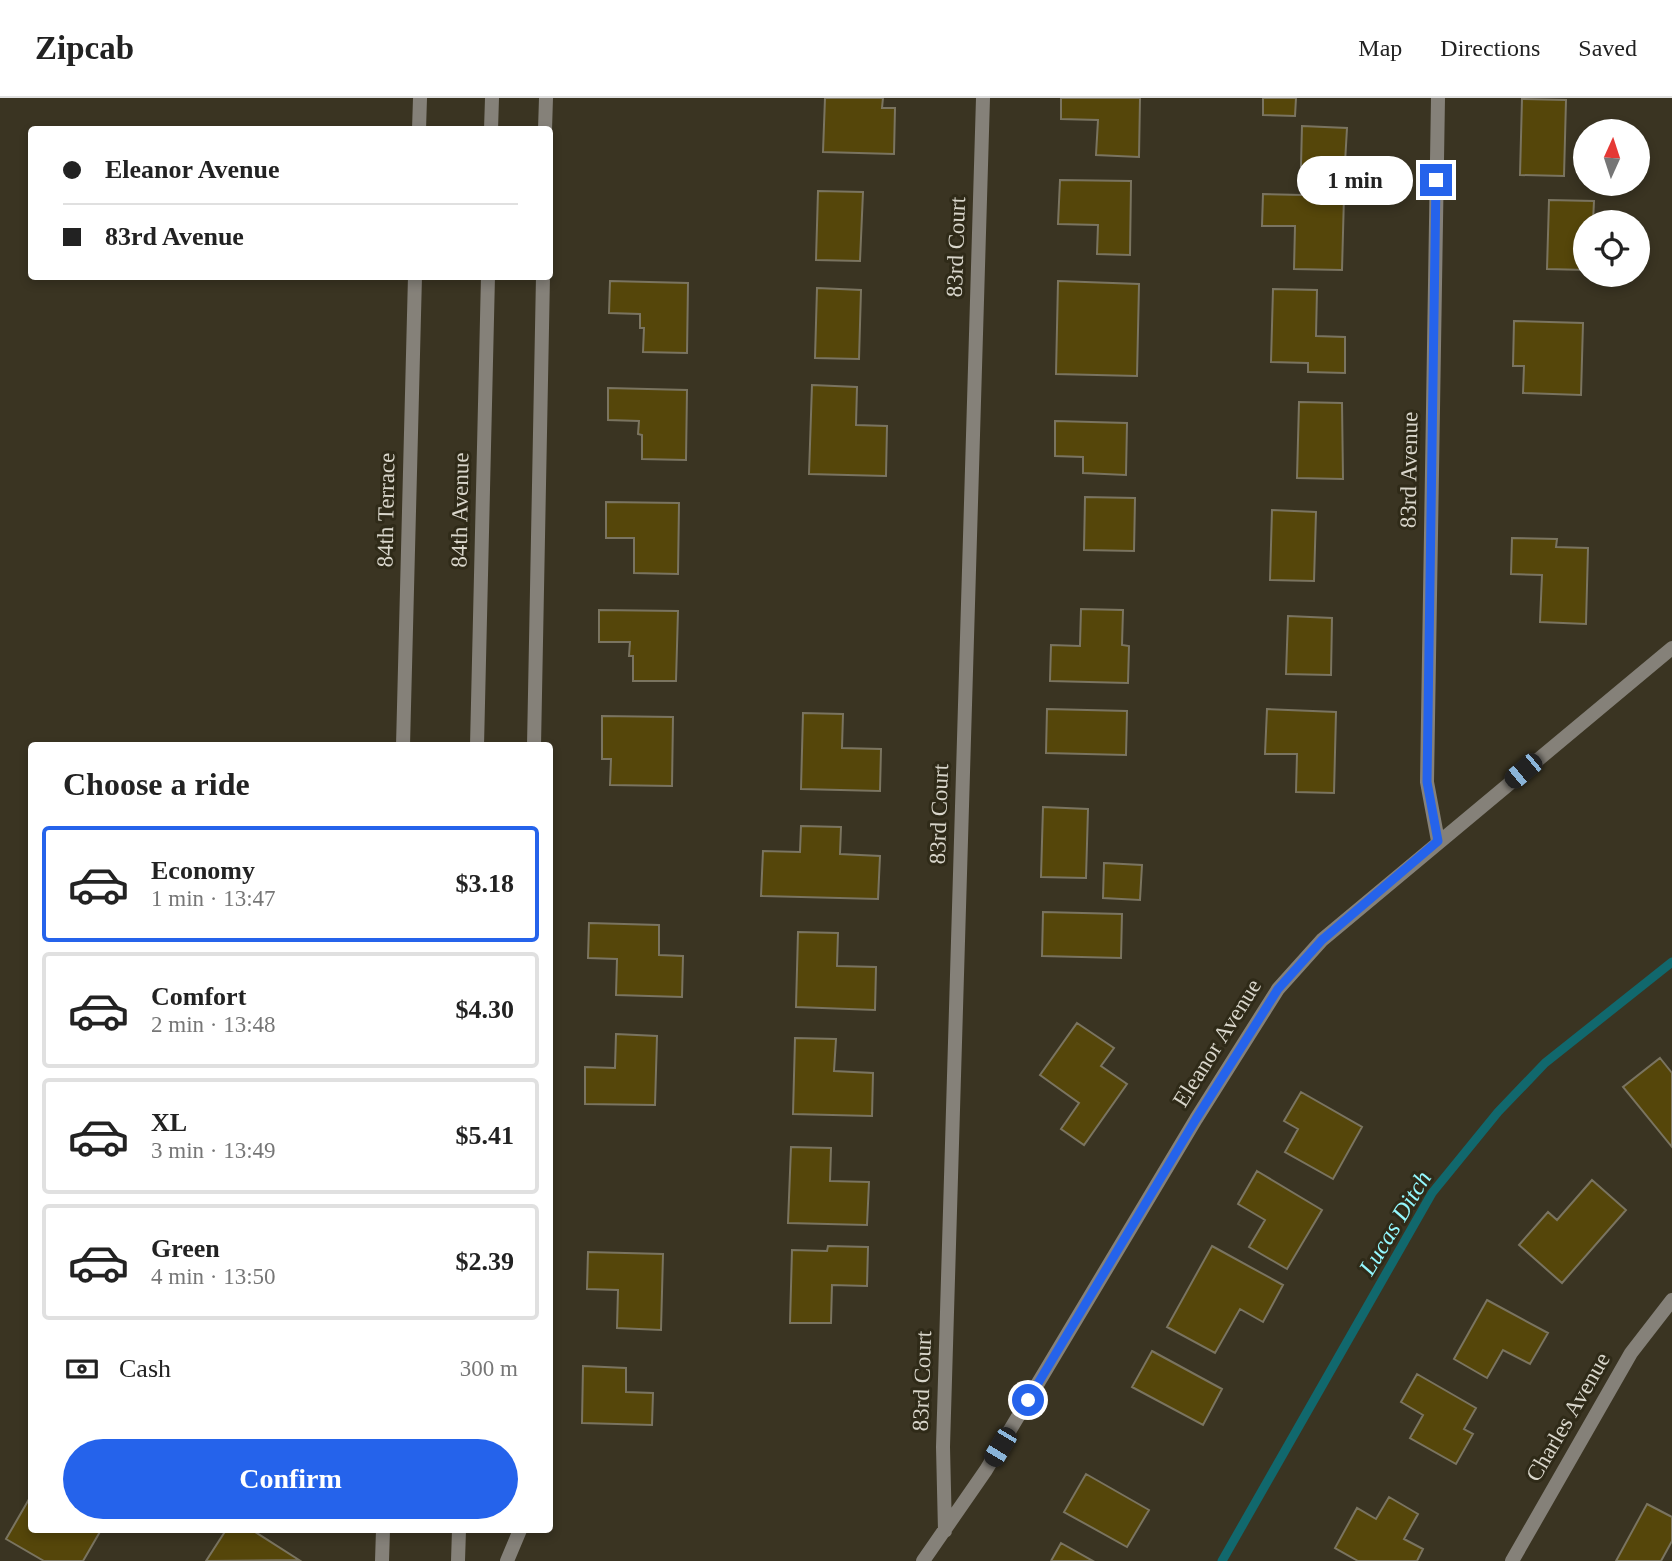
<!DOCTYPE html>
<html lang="en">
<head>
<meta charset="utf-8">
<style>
	:root { --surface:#fff; --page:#f6f6f6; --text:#222; --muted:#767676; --line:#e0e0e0; --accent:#2563eb }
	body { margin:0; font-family:Georgia,serif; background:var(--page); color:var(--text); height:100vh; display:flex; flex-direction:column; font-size:26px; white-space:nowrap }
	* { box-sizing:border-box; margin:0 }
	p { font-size:23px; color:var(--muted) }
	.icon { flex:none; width:38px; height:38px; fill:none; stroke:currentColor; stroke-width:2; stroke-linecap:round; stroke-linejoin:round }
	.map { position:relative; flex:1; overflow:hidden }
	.sheet { position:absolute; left:28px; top:644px; width:525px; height:791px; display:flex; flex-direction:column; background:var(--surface); border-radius:7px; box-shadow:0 4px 10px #0003 }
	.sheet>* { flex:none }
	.guide { position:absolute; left:28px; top:28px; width:525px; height:154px; border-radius:7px; box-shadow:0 4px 10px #0003; display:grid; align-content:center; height:154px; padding:0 35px; background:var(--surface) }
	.needle { width:46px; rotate:3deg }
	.buttons { position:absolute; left:1573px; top:21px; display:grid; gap:14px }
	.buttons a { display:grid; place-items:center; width:77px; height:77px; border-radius:50%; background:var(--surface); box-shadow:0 4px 10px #0003; font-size:35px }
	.end { position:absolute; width:32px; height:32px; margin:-16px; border:9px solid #2563eb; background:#fff; box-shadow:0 0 0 4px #fff }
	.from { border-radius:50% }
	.bubble { position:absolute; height:49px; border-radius:24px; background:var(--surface); box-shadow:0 4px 10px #0003; font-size:23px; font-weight:700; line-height:49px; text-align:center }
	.car { position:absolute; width:21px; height:42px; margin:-21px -10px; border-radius:9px; box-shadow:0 0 5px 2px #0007; background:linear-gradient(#222 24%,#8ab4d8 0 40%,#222 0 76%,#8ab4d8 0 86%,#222 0) }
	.guide b { display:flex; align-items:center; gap:24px; height:66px; font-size:26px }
	.guide b+b { border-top:2px solid var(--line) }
	.guide i { width:18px; height:18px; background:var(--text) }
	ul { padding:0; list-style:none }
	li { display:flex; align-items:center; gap:21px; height:116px; margin:0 14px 10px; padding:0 21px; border:4px solid var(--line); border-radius:7px }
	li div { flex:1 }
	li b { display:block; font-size:26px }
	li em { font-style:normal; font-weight:700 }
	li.selected { border-color:var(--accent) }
	li>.icon { width:63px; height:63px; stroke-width:1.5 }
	h2 { padding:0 35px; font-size:32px; line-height:84px }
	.pay { display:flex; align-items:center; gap:18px; height:77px; padding:0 35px; font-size:26px }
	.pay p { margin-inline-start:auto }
	.cta { display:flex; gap:14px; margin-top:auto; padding:14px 35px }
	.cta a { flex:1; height:80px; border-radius:42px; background:var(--accent); color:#fff; font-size:28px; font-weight:700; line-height:80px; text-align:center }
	header { display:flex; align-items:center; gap:42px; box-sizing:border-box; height:98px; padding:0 35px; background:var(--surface); border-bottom:2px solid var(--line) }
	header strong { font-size:33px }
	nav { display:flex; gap:38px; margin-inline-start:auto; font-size:24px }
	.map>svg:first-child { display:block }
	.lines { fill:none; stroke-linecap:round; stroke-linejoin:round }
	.stream { stroke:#11686d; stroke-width:9 }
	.building { fill:#55460a; stroke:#7a7460; stroke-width:2 }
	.minor { stroke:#858179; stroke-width:14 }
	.route { stroke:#2563eb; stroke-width:9 }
	.labels { text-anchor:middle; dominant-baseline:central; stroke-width:6; stroke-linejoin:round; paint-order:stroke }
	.street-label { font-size:23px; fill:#d9d6cb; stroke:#2f2a18 }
	.water-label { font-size:24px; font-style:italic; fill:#94f8fe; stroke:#2f2a18 }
</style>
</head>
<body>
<header>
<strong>Zipcab</strong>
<nav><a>Map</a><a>Directions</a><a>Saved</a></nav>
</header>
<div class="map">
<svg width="1672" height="1463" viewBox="0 0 1672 1463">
	<rect width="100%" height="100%" fill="#3a3422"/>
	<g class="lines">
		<path class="stream" d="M1222 1463 1432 1095 1498 1014 1545 965 1672 864"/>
	</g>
	<path class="building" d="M825 0H883L882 10H895L894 56 823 54Z
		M1061 0H1140L1139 59 1096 57 1098 22 1061 21Z
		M1263 0H1296L1295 18 1263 17Z
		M1522 1 1566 2 1564 78 1520 77Z
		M1302 28 1347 30 1345 65H1332V69L1301 68Z
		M1060 82 1131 83 1130 157 1097 156 1098 127 1058 126Z
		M818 93 863 94 860 163 816 162Z
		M1263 96 1344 98 1342 172 1294 171 1295 128H1262Z
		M1549 102 1594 103 1593 124H1586V172L1547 171Z
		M610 183 688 185 687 255 643 254 644 230H640V216L609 215Z
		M1058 183 1139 186 1137 278 1056 276Z
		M817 190 861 192 859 261 815 260Z
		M1273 191 1317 192 1316 238 1345 239V275L1308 274V265L1271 264Z
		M1514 223 1583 225 1581 297 1523 295 1524 268H1513Z
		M812 287 857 289 856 327 887 328 886 378 809 376Z
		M608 290 687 292 686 362 642 361V337L638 336 639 323 608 322Z
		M1299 304 1342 305 1343 381 1297 380Z
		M1055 323 1127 325 1126 377 1083 375V359L1055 358Z
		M1085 399 1135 400 1134 453 1084 452Z
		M606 404 679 405 678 476 634 475V440H606Z
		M1272 412 1316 414 1314 483 1270 482Z
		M1512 440 1557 441 1556 449 1588 450 1586 526 1540 524 1542 477 1511 476Z
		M1081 511 1123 512 1122 547 1129 548 1128 585 1050 583 1051 547 1080 548Z
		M599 512 678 513 676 583H633V558H629L630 544H599Z
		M1288 518 1332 520 1331 577 1286 576Z
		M1047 611 1127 613 1126 657 1046 655Z
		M1267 611 1336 614 1334 695 1296 694 1297 656H1265Z
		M803 615 843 616 842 650 881 651 880 693 801 691Z
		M602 618 673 619 672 688 610 687 611 661H602Z
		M1043 709 1088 711 1086 780 1041 779Z
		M801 728 841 729 840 756 880 758 878 801 761 798 763 753 800 754Z
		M1104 765 1142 767 1140 802 1103 800Z
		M1043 814 1122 816 1121 860 1042 858Z
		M589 825 659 827V857L683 858 682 899 616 897 617 861 588 860Z
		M798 834 838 835 837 868 876 869 875 912 796 909Z
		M1077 925 1114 950 1101 968 1127 986 1084 1047 1061 1031 1079 1005 1040 977Z
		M616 936 657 938 655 1007 585 1006V969L615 970Z
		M795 940 836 941 834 973 873 975 872 1018 793 1016Z
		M1660 960 1672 975V1049L1623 989Z
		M1301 994 1362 1029 1333 1081 1285 1054 1298 1031 1284 1023Z
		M791 1049 831 1050 830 1083 869 1084 867 1127 788 1125Z
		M1257 1073 1322 1112 1287 1171 1249 1149 1265 1122 1238 1106Z
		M1592 1082 1626 1112 1562 1185 1519 1147 1548 1114 1557 1122Z
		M828 1148 868 1149 867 1188 832 1187 831 1225H790L792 1152 827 1153Z
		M1212 1148 1283 1187 1263 1224 1240 1211 1215 1255 1167 1229Z
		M588 1154 663 1156 661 1232 617 1230 618 1192 587 1191Z
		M1487 1202 1548 1235 1530 1266 1503 1252 1487 1280 1454 1261Z
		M1152 1253 1222 1291 1203 1327 1132 1289Z
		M583 1268 626 1270V1294L653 1295 652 1327 582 1325Z
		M1417 1276 1476 1310 1464 1331 1473 1336 1456 1366 1410 1340 1423 1317 1401 1304Z
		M1086 1376 1149 1412 1127 1449 1064 1414Z
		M32 1396V1432H101L83 1463H44L6 1441Z
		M1389 1399 1418 1416 1404 1441 1423 1451 1417 1463H1358L1335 1450 1357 1410 1376 1421Z
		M1647 1406 1672 1419V1443L1661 1463H1616Z
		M226 1432H252L299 1462 206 1463Z
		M1061 1445 1093 1463H1051Z"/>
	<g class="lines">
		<path class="minor" d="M1438 0 1427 684 1438 743
			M419 32 420 0
			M491 32 492 0
			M545 32 546 0
			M403 648 415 178
			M477 648 488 178
			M534 648 543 178
			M945 1433 943 1349 983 0
			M382 1463 383 1432
			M458 1463 459 1432
			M507 1463 520 1432
			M923 1463 986 1372 1196 1021 1278 891 1322 842 1672 550
			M1512 1463 1631 1255 1672 1202"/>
	</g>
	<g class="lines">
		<path class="route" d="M1028 1302 1196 1021 1278 891 1322 842 1438 743 1427 684 1436 82"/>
	</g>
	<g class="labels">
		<g class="street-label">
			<text transform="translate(956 149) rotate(-88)">83rd Court</text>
			<text transform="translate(1409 372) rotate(-89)">83rd Avenue</text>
			<text transform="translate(386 412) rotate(-89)">84th Terrace</text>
			<text transform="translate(460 412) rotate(-89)">84th Avenue</text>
			<text transform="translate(939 716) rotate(-88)">83rd Court</text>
			<text transform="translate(1217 945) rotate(-58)">Eleanor Avenue</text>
			<text transform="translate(922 1283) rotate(-88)">83rd Court</text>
			<text transform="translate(1568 1319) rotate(-60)">Charles Avenue</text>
		</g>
		<g class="water-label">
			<text transform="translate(1395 1125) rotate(-59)">Lucas Ditch</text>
		</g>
	</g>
</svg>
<div class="buttons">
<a><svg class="needle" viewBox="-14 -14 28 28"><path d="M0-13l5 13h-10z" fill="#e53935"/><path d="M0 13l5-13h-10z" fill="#767676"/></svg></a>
<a><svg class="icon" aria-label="locate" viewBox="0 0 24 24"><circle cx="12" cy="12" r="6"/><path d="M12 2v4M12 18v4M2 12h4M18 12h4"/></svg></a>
</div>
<i class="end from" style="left:1028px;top:1302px"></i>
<i class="end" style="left:1436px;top:82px"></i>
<div class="bubble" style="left:1297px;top:58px;width:116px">1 min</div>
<i class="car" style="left:1523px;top:673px;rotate:230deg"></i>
<i class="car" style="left:1000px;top:1349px;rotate:211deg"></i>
<div class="guide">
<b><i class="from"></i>Eleanor Avenue</b>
<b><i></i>83rd Avenue</b>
</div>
<section class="sheet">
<h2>Choose a ride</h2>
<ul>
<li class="selected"><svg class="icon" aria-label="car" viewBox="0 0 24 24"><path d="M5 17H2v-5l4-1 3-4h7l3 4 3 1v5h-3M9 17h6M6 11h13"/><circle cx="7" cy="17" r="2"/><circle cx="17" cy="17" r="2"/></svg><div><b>Economy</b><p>1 min · 13:47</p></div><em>$3.18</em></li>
<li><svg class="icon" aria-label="car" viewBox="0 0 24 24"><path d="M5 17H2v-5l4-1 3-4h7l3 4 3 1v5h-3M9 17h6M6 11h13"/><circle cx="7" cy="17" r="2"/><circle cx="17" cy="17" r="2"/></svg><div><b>Comfort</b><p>2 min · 13:48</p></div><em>$4.30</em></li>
<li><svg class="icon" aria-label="car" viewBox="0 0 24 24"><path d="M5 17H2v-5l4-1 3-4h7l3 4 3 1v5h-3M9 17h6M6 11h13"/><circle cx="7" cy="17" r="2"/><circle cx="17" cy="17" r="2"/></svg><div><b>XL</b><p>3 min · 13:49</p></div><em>$5.41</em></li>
<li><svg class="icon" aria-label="car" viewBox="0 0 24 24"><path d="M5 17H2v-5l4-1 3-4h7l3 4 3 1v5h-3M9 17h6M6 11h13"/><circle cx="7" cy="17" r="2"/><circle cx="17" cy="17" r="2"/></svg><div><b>Green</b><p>4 min · 13:50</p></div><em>$2.39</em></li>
</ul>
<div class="pay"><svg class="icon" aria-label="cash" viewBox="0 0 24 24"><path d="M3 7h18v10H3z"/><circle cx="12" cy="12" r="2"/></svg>Cash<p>300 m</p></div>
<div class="cta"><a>Confirm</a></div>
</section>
</div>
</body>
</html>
